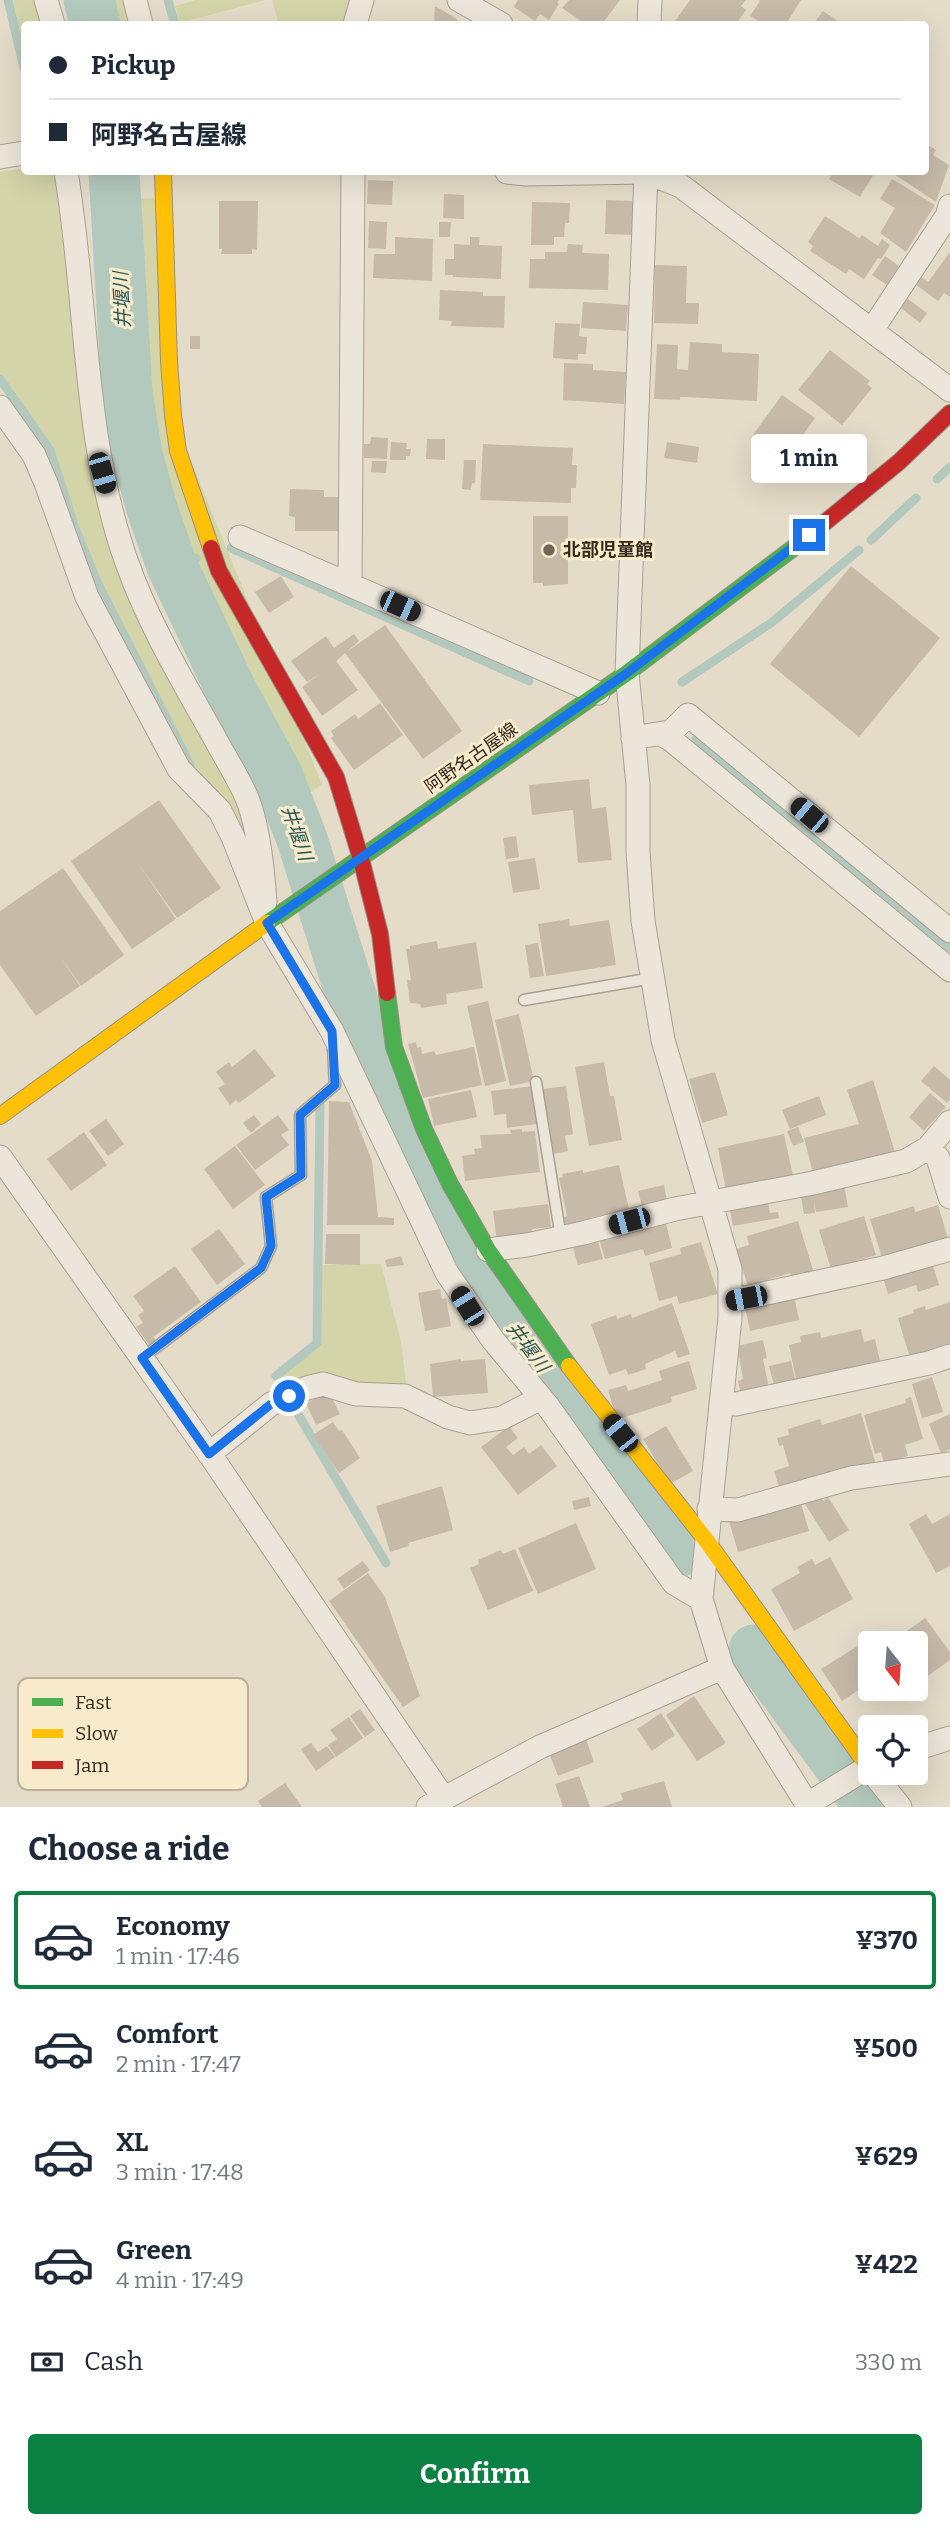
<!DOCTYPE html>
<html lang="en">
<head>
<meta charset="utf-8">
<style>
	:root { --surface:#fff; --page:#f6f6f7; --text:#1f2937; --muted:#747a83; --line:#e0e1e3; --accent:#0b8043 }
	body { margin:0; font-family:Bitter,"Noto Sans JP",serif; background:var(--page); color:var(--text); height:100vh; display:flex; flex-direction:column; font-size:26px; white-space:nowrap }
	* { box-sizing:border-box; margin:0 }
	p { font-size:23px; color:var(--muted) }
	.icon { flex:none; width:38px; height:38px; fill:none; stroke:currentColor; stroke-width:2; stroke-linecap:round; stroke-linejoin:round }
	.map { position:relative; height:1807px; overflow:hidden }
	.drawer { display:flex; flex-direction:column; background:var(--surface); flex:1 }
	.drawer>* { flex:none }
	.banner { position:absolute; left:21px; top:21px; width:908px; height:154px; border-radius:7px; box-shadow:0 7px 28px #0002; display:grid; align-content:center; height:154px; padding:0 28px; background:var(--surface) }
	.needle { width:46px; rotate:163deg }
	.controls { position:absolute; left:858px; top:1631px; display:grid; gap:14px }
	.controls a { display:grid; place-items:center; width:70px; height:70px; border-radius:7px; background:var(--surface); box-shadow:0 7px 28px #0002; font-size:35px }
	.end { position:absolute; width:32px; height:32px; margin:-16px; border:9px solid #1a73e8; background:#fff; box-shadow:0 0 0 4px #fff }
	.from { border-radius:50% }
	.bubble { position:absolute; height:49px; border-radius:7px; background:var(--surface); box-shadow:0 7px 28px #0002; font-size:23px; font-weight:700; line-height:49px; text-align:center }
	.car { position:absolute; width:21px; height:42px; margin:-21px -10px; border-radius:9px; box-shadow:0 0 5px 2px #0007; background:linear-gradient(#222 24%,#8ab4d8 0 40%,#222 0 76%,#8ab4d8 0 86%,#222 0) }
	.banner b { display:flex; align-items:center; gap:24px; height:66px; font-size:26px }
	.banner b+b { border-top:2px solid var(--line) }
	.banner i { width:18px; height:18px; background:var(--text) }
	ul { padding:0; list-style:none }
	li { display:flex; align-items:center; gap:21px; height:98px; margin:0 14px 10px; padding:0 14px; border:4px solid transparent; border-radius:7px }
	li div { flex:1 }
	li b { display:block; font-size:26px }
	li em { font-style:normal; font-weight:700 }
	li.current { border-color:var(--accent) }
	li>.icon { width:63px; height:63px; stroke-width:1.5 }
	h2 { padding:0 28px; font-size:32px; line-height:84px }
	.pay { display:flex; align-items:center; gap:18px; height:77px; padding:0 28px; font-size:26px }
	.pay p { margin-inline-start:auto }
	.button { display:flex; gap:14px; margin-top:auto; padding:14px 28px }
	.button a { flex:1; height:80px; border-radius:7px; background:var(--accent); color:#fff; font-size:28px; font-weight:700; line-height:80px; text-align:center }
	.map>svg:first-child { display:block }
	.green { fill:#d4d4a9 }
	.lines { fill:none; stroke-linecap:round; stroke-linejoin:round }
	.stream { stroke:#b4c9bd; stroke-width:9 }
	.river { stroke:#b4c9bd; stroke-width:51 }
	.building { fill:#c8baa9 }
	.lane-casing { stroke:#a8a092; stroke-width:13 }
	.street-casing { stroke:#a8a092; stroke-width:25 }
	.fast-casing { stroke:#989082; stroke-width:18 }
	.slow-casing { stroke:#989082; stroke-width:18 }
	.jam-casing { stroke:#989082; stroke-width:18 }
	.lane { stroke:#ece6da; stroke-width:10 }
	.street { stroke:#ece6da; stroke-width:23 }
	.fast { stroke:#4caf50; stroke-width:16 }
	.slow { stroke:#ffc107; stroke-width:16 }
	.jam { stroke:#c62828; stroke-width:16 }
	.route { stroke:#1a73e8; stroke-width:9 }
	.poi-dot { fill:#736757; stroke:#f7ebcc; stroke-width:2.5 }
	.labels { text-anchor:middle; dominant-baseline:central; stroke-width:6; stroke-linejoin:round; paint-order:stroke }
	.poi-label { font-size:18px; font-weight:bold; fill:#36281a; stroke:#f7ebcc; text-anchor:start }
	.street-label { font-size:18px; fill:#36281a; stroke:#f7ebcc }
	.water-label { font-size:19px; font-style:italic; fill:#295755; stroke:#f7ebcc }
	.key { fill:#f7ebcc; stroke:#bdb097; stroke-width:2 }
	.key-label { font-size:19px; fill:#36281a }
</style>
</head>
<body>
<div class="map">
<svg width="950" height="1807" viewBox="0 0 950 1807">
	<rect width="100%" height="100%" fill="#e4dcc8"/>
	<path class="green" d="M13 0H40L47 24H24V50Z
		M100 0H127L133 24H106Z
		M196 0H265L180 23 175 6Z
		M272 0H354L347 24H279Z
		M24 168V172H56L95 487 231 779 253 859 186 770 195 763 100 583 78 527 53 448 0 373V172Z
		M156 198 162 389 322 784 299 800 227 662 181 569 197 563 195 556 178 560C171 542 162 524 157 505 141 441 135 377 130 312 127 276 122 236 129 199Z
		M381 1264 401 1342 407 1391 363 1386 316 1374 302 1377 289 1385 281 1376 321 1346 322 1265Z"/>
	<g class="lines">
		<path class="stream" d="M8 0 24 68
			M168 0 174 21
			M0 379 50 450 75 528 98 584 190 764
			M937 479 950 467
			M871 540 916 498
			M231 548 529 681
			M172 566 196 558
			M682 682 771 623 859 550
			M696 739 950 948
			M276 1376 317 1343 320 1101
			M292 1404 386 1563"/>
		<path class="river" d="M89 0 95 24
			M114 172 127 392 137 455 153 512 172 566 232 692 277 775 302 839 363 1034 391 1111 476 1277 680 1551
			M754 1650 870 1807"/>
	</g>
	<path class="building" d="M518 0H559L557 3 559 4 549 20 540 14 535 21 514 7Z
		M569 0H620L602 24H585L562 8Z
		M690 0H746L741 6 746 10 736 24H679L675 21Z
		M759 0H801L786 24H763L750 16 760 1Z
		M435 6 457 19V24H434Z
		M823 11 842 24H813Z
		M926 144 936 150 933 155 949 165 936 202 891 172H926Z
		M833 172H875L860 197 829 179Z
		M892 179 935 205 906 252 880 233 895 208 880 199Z
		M368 180 393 181 392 205 367 204Z
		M444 194 464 195V219L443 218Z
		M606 200 636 201 635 235 605 234Z
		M219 201H258L257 250 252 249V254H221L222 249H219Z
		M532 202 570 203 569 223H565L564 237H554V245H531Z
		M825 216 859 238 862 235 878 246 882 239 890 245 881 259 878 258 864 279 849 269 846 274 810 251 813 246 808 242Z
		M369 221 387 222 386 249 368 248Z
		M439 222H451L450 237H439Z
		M395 237 433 239 432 281 373 278 374 254H395Z
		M470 237H480L479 245 502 246 501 279 453 277V275H445V259H454V244L470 245Z
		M568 244 583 245 582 253 609 254 608 290 529 288 530 259H545V252H567Z
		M950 252V297L944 293 938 301 915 284 920 276 928 282Z
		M885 256 899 266 887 285 872 275Z
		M655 265 687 266 686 303H699L698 324 654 323Z
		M440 290 483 292V296H505L504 328 451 326 452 321 439 320Z
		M904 296 927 313 920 323 897 305Z
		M583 302 628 305 626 331 581 328Z
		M555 323 580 324 579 336 587 337 586 354H578V360L553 358Z
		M190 336H200V349H190Z
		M690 342 722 344V352L759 354 757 401 685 397H680V400L654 399 657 344 678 345 677 369 688 370Z
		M830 350 870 381 867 384 872 388 842 425 798 390Z
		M564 363 593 364V370L626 372 624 404 563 400Z
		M782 395 815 418 786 458 753 435Z
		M371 437 388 438 387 459 364 458V444H370Z
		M427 439H445V460L426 459Z
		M391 442 407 443 406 449H411L410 456H406V460H390Z
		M667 442 699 447 697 463 664 458Z
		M483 444 573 448 572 465H577L576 488H571V503L480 500Z
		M464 460H476L475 483H472L471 490 462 489Z
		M372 461H387L386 473 371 472Z
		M290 489 324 490V497H340L339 531H295V517L289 516Z
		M533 516H568V584L543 586V583H533Z
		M851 566 940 638 859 737 770 664Z
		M281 576 294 597 269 613 255 592Z
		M385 625 462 731 423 759 345 653Z
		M354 634 359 641 336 661 358 690 322 716 302 687 320 674 307 682 291 661 326 636 334 648Z
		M380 703 403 735 354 770 331 738 334 736 331 731 355 714 358 719Z
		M589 779 592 809 606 807 612 860 578 863 573 810 532 815 529 785Z
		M159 800 221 888 177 918 138 863 176 919 132 949 71 861Z
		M516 836 519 857 506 859 503 838Z
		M535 858 540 889 513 893 508 862Z
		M63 868 124 955 81 986 59 955 80 986 36 1016 0 965V911Z
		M569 919 570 926 609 920 616 965 546 976 538 924Z
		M437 941 438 949 476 942 483 988 446 994 447 1004 421 1008 420 1004 410 1003 407 980H411L406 949H410V946Z
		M538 943 544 976 530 978 525 945Z
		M488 1001 506 1081 485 1086 467 1006Z
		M519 1014 534 1081 510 1086 495 1020Z
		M416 1042 417 1048 421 1047 422 1054 434 1051 436 1055 474 1047 482 1085 423 1098 408 1044Z
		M255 1049 276 1076 239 1103 236 1100 230 1105 218 1088 225 1084 216 1072 229 1062 232 1067Z
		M604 1062 610 1096H614L622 1140 589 1146 575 1067Z
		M934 1066 950 1080V1099L947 1103 921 1081Z
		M715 1072 728 1115 702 1123 689 1079Z
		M873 1080 896 1156 814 1177 804 1138 859 1124 847 1090Z
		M532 1086 537 1124 507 1128 506 1114 494 1115 491 1091Z
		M566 1086 573 1134 565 1136 568 1151 554 1154 543 1089Z
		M471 1090 477 1117 434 1126 428 1099Z
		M930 1093 946 1107 924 1131 909 1117Z
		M819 1096 826 1115 790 1129 782 1110Z
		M329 1101 349 1102 372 1161 378 1217 394 1218V1225H327Z
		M254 1115 261 1124 251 1133 243 1123Z
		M278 1115 289 1130 281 1135 289 1145 255 1170 236 1145Z
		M106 1119 124 1144 108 1156 89 1131Z
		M798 1127 804 1142 793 1146 787 1131Z
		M522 1129V1132L535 1131 540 1172 465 1181 462 1156 475 1154 474 1149 482 1148 480 1135 511 1134 510 1130Z
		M84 1132 107 1165 71 1191 47 1159Z
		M784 1134 793 1176 726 1190 718 1148Z
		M235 1146 265 1185 233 1209 204 1169Z
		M619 1165 629 1209 590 1218 592 1225 567 1230 564 1217 567 1216 559 1178 563 1177 562 1174 583 1170V1173Z
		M844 1184 848 1207 816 1212 814 1201 815 1213 804 1214 800 1192Z
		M664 1185 667 1201 642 1206 638 1191Z
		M767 1198 770 1213 778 1212 779 1218 733 1226 729 1205Z
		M548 1204 551 1227 532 1229 534 1238 497 1243 493 1211Z
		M938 1205 949 1242 883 1261 870 1219 914 1206 915 1212Z
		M864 1216 876 1255 831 1269 819 1230Z
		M665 1220 672 1248 645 1256 643 1249 605 1259 599 1238Z
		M798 1221 814 1273 792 1279 790 1273 748 1286 736 1249 749 1245 747 1236Z
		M219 1229 245 1264 217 1285 191 1249Z
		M326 1234H360V1265L325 1264Z
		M597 1237 603 1259 578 1265 572 1244Z
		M701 1242 718 1294 679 1304 677 1296 659 1301 649 1263 681 1254 680 1248Z
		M401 1256 404 1265 387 1267 385 1260Z
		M931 1259 939 1285 918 1292 916 1285 888 1294 882 1274Z
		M175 1266 201 1302 153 1337 156 1340 149 1345 136 1327 143 1323 138 1315 144 1311 133 1296Z
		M440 1289 442 1299 446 1298 451 1326 425 1331 418 1293Z
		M794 1296 799 1320 750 1331 745 1307Z
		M950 1302V1346L910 1358 898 1318 914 1313 913 1310 925 1306 926 1310Z
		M672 1303 690 1354 678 1358 675 1351 645 1364 646 1369 628 1375 626 1369 609 1375 591 1324 616 1315 617 1319 631 1314 632 1318Z
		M861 1329 864 1342 875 1339 880 1361 869 1363 870 1368 797 1384 789 1345 801 1342 800 1336 820 1332 821 1338Z
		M763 1340 767 1358 763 1359 769 1388 741 1394 738 1381 743 1379 737 1346Z
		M461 1359V1361L485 1359 488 1393 433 1397 430 1364Z
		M689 1361 697 1389 671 1397 672 1402 622 1418 614 1410 608 1390 626 1385 628 1391 662 1380 659 1371Z
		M791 1361 796 1384 775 1389 769 1366Z
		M932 1377 943 1412 922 1418 912 1384Z
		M329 1392 340 1414 316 1425 306 1403Z
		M911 1397 923 1439 905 1445 908 1456 884 1463 881 1452 875 1454 864 1415 906 1403 905 1399Z
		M861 1413 876 1465 781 1493 774 1471 789 1466 783 1445 779 1446 777 1438 789 1435 788 1429 820 1419 822 1425Z
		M950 1414V1449L941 1453 929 1424Z
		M333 1422 339 1431 342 1430 360 1458 339 1473 313 1435Z
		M509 1426 518 1438 506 1447 513 1455 524 1447 529 1454 541 1445 557 1466 518 1495 481 1447Z
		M666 1426 693 1471 670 1484 643 1439Z
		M442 1486 453 1530 408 1543 409 1546 390 1552 376 1506Z
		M819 1495 823 1501 828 1497 849 1530 829 1542 805 1504Z
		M589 1497 591 1506 574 1510 572 1501Z
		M800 1500 809 1531 738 1552 729 1521Z
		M926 1514 932 1524 950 1514V1566L936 1573 909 1524Z
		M576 1523 596 1569 538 1594 518 1548Z
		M515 1549 533 1591 488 1610 470 1568 479 1564 478 1560 501 1550 503 1554Z
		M830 1557 853 1599 794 1631 771 1589 800 1573 797 1567 812 1559 815 1565Z
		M363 1561 370 1570 344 1589 337 1579Z
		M368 1573 385 1597 420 1696 403 1707 329 1601Z
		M925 1618 950 1652V1660L915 1685V1643H890Z
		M877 1634 883 1643H870V1689H874L864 1695 860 1689 842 1701 821 1669Z
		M694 1696 726 1743 697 1761 666 1715Z
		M360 1709 375 1730 365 1737 350 1716Z
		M661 1713 675 1735 652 1751 637 1729Z
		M349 1717 363 1738 336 1757 328 1745 337 1739 330 1730Z
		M586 1739 594 1762 558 1776 549 1753Z
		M311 1743 318 1752 327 1746 335 1757 316 1771 301 1749Z
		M579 1776 590 1807H563L555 1784Z
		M664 1781 672 1807H602L623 1800 621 1793Z
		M285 1783 302 1807H262L258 1801Z"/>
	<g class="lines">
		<defs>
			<path id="lane" d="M524 1000 653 978
				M536 1082 561 1238
				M142 1358 261 1268 271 1246 266 1197 301 1175 300 1115 335 1085 333 1049"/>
			<path id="street" d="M46 0 53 24
				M135 0 141 24
				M459 0 501 24
				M355 24 362 0
				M649 24 650 0
				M0 157 24 153
				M66 172C88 302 82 437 127 563 148 622 181 678 212 733 223 754 237 775 247 798 258 825 263 872 265 902
				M507 172 526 174 646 172 681 186 950 390
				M646 172 627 673 638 785V852L643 921 663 1040 730 1269V1318L701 1599 722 1668 809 1807
				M872 330 947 216 950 206
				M0 407 34 455 46 483 87 597 179 769 220 811 233 837 267 923 332 1031 447 1273 493 1340 547 1405 674 1583 701 1599
				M240 537 598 693
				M350 584 353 172
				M666 737 688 715 950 931
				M633 738 663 733 950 970
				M950 1122 928 1148 938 1158 950 1197
				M0 1157 213 1459 444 1799
				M488 1250 527 1245 583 1233 675 1209 813 1183 906 1161 928 1148
				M730 1301 883 1268 950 1249
				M721 1403 736 1404 929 1363 950 1356
				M209 1454 271 1404 307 1388 323 1384 356 1394 405 1396 448 1417 470 1423 502 1418 541 1398
				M709 1509 738 1510 851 1478 950 1464
				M915 1749 950 1738
				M873 1773 900 1807
				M808 1804 870 1766
				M428 1807 540 1747 722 1668"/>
			<path id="fast" d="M267 923 627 673 796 546
				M387 993 394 1047 424 1129 450 1184 488 1250 569 1366"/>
			<path id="slow" d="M163 172 169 361 173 415 178 451 211 548
				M0 1116 267 923
				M569 1366 706 1540 870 1769"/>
			<path id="jam" d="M796 546 899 462 950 413
				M211 548 219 571 336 777 361 859 380 934 387 993"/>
		</defs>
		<use href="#lane" class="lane-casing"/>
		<use href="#street" class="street-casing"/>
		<use href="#fast" class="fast-casing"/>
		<use href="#slow" class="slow-casing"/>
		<use href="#jam" class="jam-casing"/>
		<use href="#lane" class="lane"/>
		<use href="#street" class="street"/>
		<use href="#fast" class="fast"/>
		<use href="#slow" class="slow"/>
		<use href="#jam" class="jam"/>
	</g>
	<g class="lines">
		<path class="route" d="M289 1396 271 1404 209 1454 142 1358 261 1268 271 1246 266 1197 301 1175 300 1115 335 1085 332 1031 267 923 627 673 809 535"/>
	</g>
	<circle class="poi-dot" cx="549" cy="550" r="7"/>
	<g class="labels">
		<g class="poi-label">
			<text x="563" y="550">北部児童館</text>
		</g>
		<g class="street-label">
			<text transform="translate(471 758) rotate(-35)">阿野名古屋線</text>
		</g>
		<g class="water-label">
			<text transform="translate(122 300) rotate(-93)">井堰川</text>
			<text transform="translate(297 833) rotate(71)">井堰川</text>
			<text transform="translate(528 1347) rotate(53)">井堰川</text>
		</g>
	</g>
	<rect x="18" y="1678" width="230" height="112" rx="10" class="key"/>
	<rect x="32" y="1698" width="31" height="8" fill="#4caf50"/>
	<rect x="32" y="1729" width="31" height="9" fill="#ffc107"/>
	<rect x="32" y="1761" width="31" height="8" fill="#c62828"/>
	<g class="key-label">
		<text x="75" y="1709">Fast</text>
		<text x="75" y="1740">Slow</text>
		<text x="75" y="1772">Jam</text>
	</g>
</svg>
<div class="controls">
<a><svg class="needle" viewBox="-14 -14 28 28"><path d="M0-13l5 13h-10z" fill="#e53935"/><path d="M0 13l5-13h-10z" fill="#747a83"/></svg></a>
<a><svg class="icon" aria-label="locate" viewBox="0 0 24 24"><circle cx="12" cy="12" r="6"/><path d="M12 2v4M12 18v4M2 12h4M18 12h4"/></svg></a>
</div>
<i class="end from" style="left:289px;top:1396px"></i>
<i class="end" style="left:809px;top:535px"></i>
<div class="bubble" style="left:751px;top:434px;width:116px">1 min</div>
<i class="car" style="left:102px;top:473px;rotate:164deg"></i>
<i class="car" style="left:400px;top:606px;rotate:114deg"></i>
<i class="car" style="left:809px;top:815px;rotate:310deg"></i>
<i class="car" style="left:629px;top:1221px;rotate:255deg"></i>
<i class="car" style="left:746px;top:1298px;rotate:259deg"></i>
<i class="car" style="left:467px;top:1306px;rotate:328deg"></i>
<i class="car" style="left:620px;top:1433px;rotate:321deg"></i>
<div class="banner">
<b><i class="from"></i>Pickup</b>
<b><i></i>阿野名古屋線</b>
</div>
</div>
<section class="drawer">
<h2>Choose a ride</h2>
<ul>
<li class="current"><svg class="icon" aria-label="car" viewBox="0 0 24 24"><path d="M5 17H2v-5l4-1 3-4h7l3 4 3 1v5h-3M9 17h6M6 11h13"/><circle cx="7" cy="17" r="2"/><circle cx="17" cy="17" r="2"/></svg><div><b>Economy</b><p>1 min · 17:46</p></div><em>¥370</em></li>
<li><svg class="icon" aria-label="car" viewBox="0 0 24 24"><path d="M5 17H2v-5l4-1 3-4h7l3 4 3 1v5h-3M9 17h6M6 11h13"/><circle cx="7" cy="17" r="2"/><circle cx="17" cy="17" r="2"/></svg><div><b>Comfort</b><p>2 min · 17:47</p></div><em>¥500</em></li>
<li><svg class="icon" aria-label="car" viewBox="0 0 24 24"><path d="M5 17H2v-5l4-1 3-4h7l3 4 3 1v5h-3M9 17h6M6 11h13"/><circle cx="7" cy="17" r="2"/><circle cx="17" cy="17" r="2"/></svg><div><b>XL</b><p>3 min · 17:48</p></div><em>¥629</em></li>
<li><svg class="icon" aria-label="car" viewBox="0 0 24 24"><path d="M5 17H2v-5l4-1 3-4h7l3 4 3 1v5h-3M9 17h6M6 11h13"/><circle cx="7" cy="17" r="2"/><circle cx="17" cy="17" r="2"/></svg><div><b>Green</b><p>4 min · 17:49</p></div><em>¥422</em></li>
</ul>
<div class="pay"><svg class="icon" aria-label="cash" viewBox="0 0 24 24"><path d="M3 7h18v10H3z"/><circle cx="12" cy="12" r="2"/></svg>Cash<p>330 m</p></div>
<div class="button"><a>Confirm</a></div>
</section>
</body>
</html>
